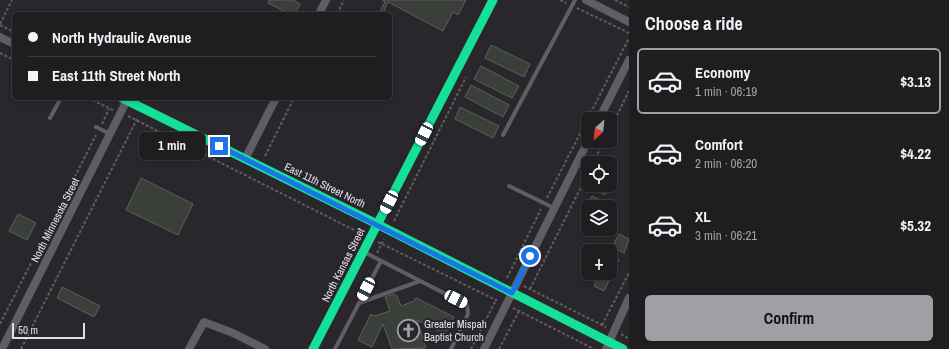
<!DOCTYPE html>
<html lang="en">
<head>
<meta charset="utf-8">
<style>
	:root { --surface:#1f1d20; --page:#2c2a2d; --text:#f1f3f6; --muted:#a1a2a5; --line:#3c3b3e; --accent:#a19fa4 }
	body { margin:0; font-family:"Archivo Narrow",sans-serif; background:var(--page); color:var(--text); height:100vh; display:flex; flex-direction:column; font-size:15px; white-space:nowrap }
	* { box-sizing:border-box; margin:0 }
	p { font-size:13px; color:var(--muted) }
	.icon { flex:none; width:22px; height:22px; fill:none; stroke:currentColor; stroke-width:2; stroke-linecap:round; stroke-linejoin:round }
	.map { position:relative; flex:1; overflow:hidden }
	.side { display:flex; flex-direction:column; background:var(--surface); width:320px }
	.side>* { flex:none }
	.banner { position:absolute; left:12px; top:12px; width:380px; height:88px; border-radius:6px; box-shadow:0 2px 6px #0003,0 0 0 1px var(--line); display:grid; align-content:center; height:88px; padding:0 16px; background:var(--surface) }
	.needle { width:26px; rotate:207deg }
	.buttons { position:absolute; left:581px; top:112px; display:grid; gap:8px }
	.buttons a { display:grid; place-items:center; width:36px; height:36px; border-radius:6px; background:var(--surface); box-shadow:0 2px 6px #0003,0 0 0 1px var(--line); font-size:20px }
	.scale { position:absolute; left:12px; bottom:10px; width:73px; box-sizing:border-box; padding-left:4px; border:2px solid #e2e0e5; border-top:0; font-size:11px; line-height:14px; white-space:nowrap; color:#e2e0e5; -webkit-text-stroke:3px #28262c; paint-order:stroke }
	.end { position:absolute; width:18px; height:18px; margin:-9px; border:5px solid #1a73e8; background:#fff; box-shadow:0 0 0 2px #fff }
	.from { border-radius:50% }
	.bubble { position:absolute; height:28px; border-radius:6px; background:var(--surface); box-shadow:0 2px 6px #0003,0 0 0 1px var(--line); font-size:13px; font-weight:700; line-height:28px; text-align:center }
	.car { position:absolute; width:12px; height:24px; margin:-12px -6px; border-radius:5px; box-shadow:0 0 3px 1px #0007; background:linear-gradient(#fff 24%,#345 0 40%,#fff 0 76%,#345 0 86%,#fff 0) }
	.banner b { display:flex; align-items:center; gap:14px; height:38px; font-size:15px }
	.banner b+b { border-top:1px solid var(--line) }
	.banner i { width:10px; height:10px; background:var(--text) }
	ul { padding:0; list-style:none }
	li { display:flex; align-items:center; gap:12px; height:66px; margin:0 8px 6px; padding:0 8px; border:2px solid transparent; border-radius:6px }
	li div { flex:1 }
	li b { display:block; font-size:15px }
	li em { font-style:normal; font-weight:700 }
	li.active { border-color:var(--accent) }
	li>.icon { width:36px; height:36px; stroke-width:1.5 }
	h2 { padding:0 16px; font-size:18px; line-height:48px }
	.button { display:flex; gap:8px; margin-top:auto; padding:8px 16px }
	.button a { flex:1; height:46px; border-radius:6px; background:var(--accent); color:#111; font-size:16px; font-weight:700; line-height:46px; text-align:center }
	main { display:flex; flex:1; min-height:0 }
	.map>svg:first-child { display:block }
	.building { fill:#3a4039; stroke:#5d5d5d }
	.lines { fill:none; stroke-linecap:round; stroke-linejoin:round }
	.path { stroke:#5f5d62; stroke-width:2; stroke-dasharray:3 2; stroke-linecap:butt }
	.lane { stroke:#605d65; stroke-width:4 }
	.street { stroke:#605d65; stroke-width:8 }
	.fast { stroke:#16e098; stroke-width:9 }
	.route { stroke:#1a73e8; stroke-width:5 }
	.labels { text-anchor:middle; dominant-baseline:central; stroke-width:4; stroke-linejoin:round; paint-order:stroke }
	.street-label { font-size:11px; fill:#e2e0e5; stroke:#28262c }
	.poi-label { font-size:11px; fill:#e2e0e5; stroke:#28262c; text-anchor:start }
</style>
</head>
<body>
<main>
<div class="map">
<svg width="629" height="349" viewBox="0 0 629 349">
	<rect width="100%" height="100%" fill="#29272b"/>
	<path class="building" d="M269 0H293L300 4 295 14H290L268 3Z
		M382 0H466L458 15 453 12 443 31 388 2 383 13 380 11 385 2Z
		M491 45 530 64 524 77 485 58Z
		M481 66 519 86 512 98 474 79Z
		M471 85 509 105 503 117 465 97Z
		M460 107 499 126 493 138 455 119Z
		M141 178 193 204 178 235 126 210Z
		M610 182 612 183 605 195 595 190 597 185H610Z
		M592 196 602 201 599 207H588V209L586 208Z
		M18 214 36 223 27 240 9 231Z
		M619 234 629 239 624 253 612 247Z
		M610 255 619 260 614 271 610 269Z
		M600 274 610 279 604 291 594 286Z
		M62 287 100 306 94 317 57 298Z
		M394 294 397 296 401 306 414 301 416 298 454 317 445 334 417 320 426 348 392 349 383 324 372 347 358 340 371 314 374 316 390 311 385 297Z"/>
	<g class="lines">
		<path class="path" d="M560 0 566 3
			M615 0 629 7
			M577 8 629 33
			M337 14 344 0
			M0 24 12 0
			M0 25 14 32
			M0 53 14 60
			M88 98 113 110
			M128 116 362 234
			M102 124 109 109
			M610 129 629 91
			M265 156 294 98
			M593 163 604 141
			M547 198 629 38
			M394 221 466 77
			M378 242 498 301
			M377 253 384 239
			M507 278 541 209
			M524 286 606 327
			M530 289 588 173
			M513 308 594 349
			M0 324 96 135
			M602 325 629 273
			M621 334 629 339
			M21 349 137 119
			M471 349 496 300
			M499 349 519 311"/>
		<path class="lane" d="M50 118 61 98
			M96 127 110 134
			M503 135 575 0
			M509 186 554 208
			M364 252 467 305 468 314 451 349
			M359 303 420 281
			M335 349 381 261"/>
		<path class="street" d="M586 0 629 22
			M319 14 326 0
			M0 37 14 44
			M599 119 629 60
			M245 159 276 98
			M2 349 127 100
			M189 349 204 322 233 333 265 349
			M484 349 588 141
			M606 349 629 298"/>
		<path class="fast" d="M122 98 377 224 623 349
			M313 349 493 0"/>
	</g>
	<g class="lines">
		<path class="route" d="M219 146 512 293 530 256"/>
	</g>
	<defs>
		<symbol id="church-ring" viewBox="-11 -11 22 22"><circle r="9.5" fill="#28262c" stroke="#a19fa4" stroke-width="1.5"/><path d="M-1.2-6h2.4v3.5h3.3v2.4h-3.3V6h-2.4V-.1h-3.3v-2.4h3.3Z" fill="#a19fa4"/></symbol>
	</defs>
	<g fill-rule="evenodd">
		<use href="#church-ring" x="396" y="318" width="25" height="25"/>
	</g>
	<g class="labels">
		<g class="street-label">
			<text transform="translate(325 185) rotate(26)">East 11th Street North</text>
			<text transform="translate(55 220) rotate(-63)">North Minnesota Street</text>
			<text transform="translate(343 265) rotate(-63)">North Kansas Street</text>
		</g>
		<g class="poi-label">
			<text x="424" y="324">Greater Mispah<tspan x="424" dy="13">Baptist Church</tspan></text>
		</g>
	</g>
</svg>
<div class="buttons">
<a><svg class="needle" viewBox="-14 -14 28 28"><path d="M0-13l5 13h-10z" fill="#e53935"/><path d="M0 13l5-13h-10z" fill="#a1a2a5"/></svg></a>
<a><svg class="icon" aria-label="locate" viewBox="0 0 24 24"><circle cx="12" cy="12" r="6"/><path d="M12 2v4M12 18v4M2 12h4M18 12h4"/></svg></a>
<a><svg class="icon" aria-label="layers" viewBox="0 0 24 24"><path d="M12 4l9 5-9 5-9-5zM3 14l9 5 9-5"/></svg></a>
<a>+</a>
</div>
<div class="scale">50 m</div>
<i class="end from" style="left:530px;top:256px"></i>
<i class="end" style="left:219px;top:146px"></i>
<div class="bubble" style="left:139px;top:132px;width:66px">1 min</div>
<i class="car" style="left:424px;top:134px;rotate:207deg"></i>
<i class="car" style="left:389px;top:202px;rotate:207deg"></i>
<i class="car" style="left:366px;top:289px;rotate:207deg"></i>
<i class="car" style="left:456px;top:299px;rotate:117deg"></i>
<div class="banner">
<b><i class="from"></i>North Hydraulic Avenue</b>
<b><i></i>East 11th Street North</b>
</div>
</div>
<section class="side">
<h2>Choose a ride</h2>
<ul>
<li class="active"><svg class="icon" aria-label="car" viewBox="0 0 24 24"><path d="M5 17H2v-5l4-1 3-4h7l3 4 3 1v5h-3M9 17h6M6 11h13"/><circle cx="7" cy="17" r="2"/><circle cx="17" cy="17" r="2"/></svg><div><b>Economy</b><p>1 min · 06:19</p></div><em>$3.13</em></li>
<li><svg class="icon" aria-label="car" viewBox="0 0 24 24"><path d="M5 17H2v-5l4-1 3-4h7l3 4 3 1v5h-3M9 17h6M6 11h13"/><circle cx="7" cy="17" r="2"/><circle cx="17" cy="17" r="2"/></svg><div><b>Comfort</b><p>2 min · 06:20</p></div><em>$4.22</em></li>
<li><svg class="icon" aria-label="car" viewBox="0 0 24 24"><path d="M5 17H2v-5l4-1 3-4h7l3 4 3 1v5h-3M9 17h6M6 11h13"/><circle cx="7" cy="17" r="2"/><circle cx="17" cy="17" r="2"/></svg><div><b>XL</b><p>3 min · 06:21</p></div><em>$5.32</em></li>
</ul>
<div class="button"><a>Confirm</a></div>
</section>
</main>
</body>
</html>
